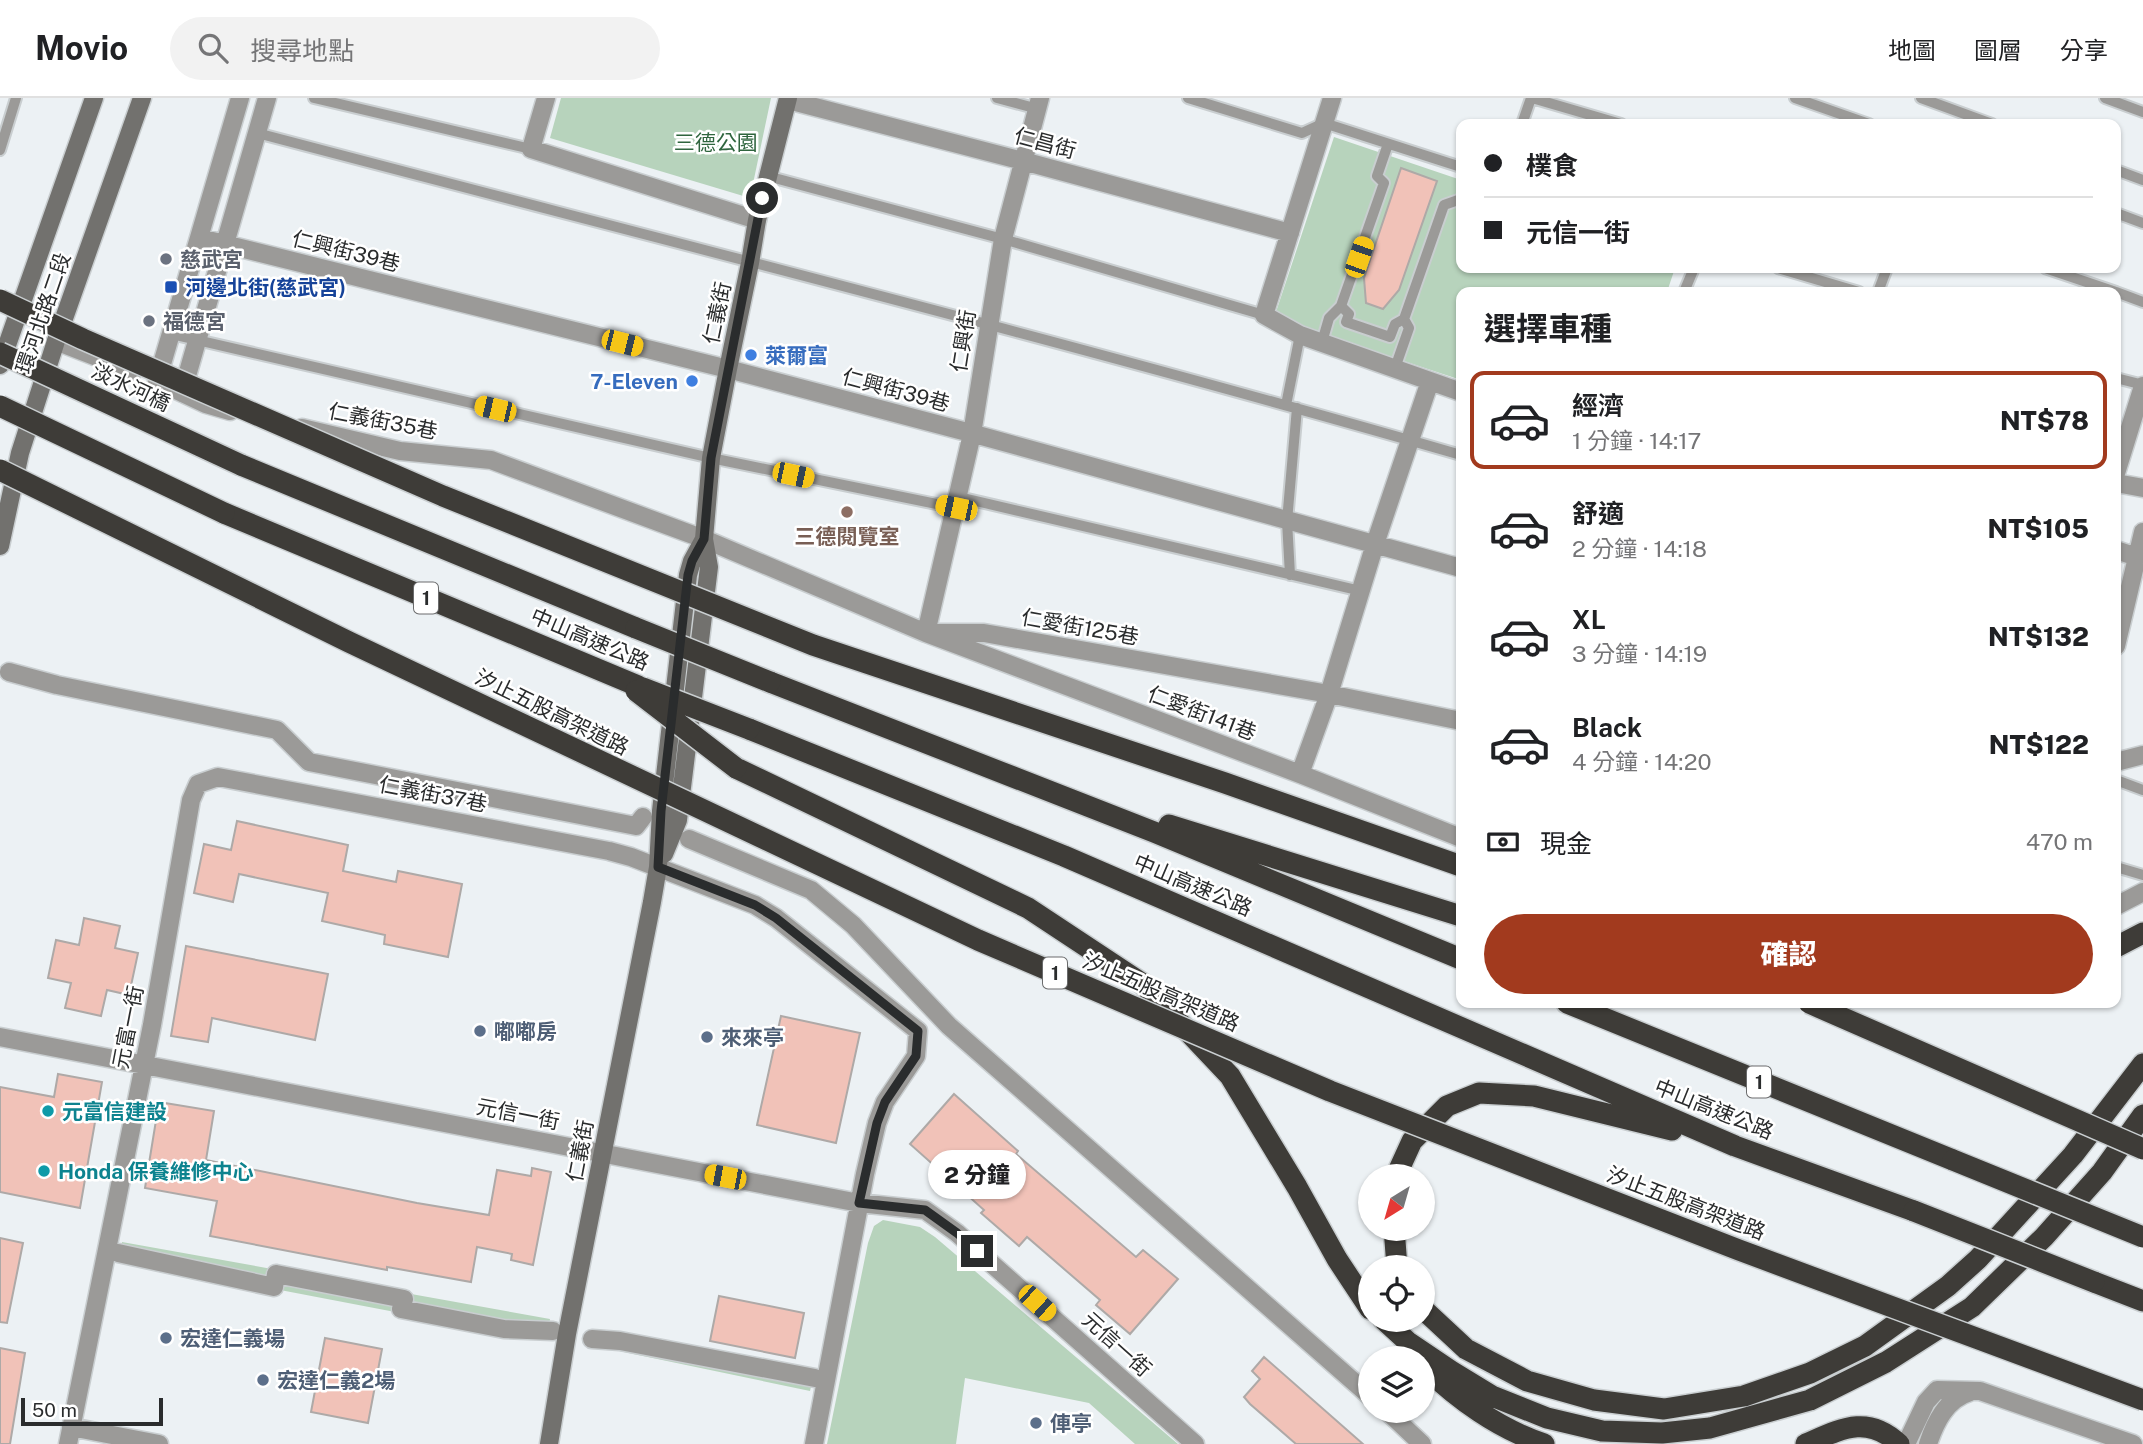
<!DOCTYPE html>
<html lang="zh-TW">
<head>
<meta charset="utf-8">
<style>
	:root { --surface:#fff; --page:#f2f2f2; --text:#202124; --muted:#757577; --line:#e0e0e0; --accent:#a23a1e }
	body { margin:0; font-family:"Public Sans","Noto Sans TC",sans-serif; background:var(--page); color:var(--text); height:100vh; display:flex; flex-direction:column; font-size:26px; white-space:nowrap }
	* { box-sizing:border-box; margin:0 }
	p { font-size:23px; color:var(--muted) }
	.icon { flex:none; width:38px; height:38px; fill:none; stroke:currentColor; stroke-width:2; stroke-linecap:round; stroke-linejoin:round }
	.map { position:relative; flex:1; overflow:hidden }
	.drawer { position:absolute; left:1456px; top:189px; width:665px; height:721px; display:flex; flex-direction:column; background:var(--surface); border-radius:14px; box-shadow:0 2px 5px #0004 }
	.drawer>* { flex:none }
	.top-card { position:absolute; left:1456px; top:21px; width:665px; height:154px; border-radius:14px; box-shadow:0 2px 5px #0004; display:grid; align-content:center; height:154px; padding:0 28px; background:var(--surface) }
	.needle { width:46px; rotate:217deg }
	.tools { position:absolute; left:1358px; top:1066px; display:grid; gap:14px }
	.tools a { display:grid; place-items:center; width:77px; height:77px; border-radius:50%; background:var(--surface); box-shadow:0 2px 5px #0004; font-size:35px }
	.scale { position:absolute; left:21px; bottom:18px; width:142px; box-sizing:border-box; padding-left:7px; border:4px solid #2a2c2d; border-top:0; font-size:19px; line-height:24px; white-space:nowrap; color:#2a2c2d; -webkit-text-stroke:5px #fff; paint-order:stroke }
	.end { position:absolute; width:32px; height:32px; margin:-16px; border:9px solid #2a2c2d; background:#fff; box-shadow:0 0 0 4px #fff }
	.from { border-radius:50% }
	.bubble { position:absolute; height:49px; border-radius:24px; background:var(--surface); box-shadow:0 2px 5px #0004; font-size:23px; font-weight:800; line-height:49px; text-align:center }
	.car { position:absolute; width:21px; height:42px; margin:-21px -10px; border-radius:9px; box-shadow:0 0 5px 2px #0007; background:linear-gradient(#f5c518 24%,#345 0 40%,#f5c518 0 76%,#345 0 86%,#f5c518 0) }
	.top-card b { display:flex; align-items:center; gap:24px; height:66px; font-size:26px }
	.top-card b+b { border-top:2px solid var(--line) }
	.top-card i { width:18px; height:18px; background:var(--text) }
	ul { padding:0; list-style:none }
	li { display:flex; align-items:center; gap:21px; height:98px; margin:0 14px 10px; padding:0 14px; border:4px solid transparent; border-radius:14px }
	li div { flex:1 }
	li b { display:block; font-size:26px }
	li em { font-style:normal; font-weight:800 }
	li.selected { border-color:var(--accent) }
	li>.icon { width:63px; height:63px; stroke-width:1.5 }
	h2 { padding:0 28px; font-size:32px; line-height:84px }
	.pay { display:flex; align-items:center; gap:18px; height:77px; padding:0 28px; font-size:26px }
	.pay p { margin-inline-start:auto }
	.cta { display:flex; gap:14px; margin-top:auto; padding:14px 28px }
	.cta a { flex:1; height:80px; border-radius:42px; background:var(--accent); color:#fff; font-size:28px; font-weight:800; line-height:80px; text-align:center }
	header { display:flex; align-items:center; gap:42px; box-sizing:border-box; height:98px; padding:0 35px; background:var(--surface); border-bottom:2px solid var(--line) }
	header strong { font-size:33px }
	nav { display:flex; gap:38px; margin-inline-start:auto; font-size:24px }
	.search { width:490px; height:63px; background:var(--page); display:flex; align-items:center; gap:18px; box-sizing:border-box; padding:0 24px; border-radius:38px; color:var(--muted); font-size:26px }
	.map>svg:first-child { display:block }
	.green { fill:#b7d3bc }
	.building { fill:#f1c2b8; stroke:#aea9a7; stroke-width:2 }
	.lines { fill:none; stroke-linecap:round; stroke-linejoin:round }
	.lane-casing { stroke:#c9ced0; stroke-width:14 }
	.street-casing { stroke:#c9ced0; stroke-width:21 }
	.secondary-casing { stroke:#c9ced0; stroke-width:21 }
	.highway-casing { stroke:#c9ced0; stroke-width:24 }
	.lane { stroke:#9b9a98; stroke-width:10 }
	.street { stroke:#9b9a98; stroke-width:18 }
	.secondary { stroke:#72716e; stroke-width:18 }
	.highway { stroke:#3e3c38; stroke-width:21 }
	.highway-bridge-casing { stroke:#c9ced0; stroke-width:24; stroke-linecap:butt }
	.highway-bridge { stroke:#3e3c38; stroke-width:21 }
	.route { stroke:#2a2c2d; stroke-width:9 }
	.worship-dot { fill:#6b7280; stroke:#fff; stroke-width:2.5 }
	.transit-dot { fill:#1a4fb4; stroke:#fff; stroke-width:2.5 }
	.shop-dot { fill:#3f7fe0; stroke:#fff; stroke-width:2.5 }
	.education-dot { fill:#8d6e63; stroke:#fff; stroke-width:2.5 }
	.service-dot { fill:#5c6f8a; stroke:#fff; stroke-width:2.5 }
	.culture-dot { fill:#0f9aa8; stroke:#fff; stroke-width:2.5 }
	.labels { text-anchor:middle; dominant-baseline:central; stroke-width:5; stroke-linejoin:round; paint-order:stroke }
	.shield { fill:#fff; stroke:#6a6b6c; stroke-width:2 }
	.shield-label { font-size:19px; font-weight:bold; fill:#2a2c2d }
	.park-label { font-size:21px; fill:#2f653e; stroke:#fff }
	.street-label { font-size:21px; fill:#2a2c2d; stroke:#fff }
	.worship-label { font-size:21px; font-weight:bold; fill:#5b616d; stroke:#fff; text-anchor:start }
	.transit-label { font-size:21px; font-weight:bold; fill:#164399; stroke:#fff; text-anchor:start }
	.shop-label { font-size:21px; font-weight:bold; fill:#366cbe; stroke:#fff; text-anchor:start }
	.education-label { font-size:21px; font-weight:bold; fill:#785e54; stroke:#fff }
	.service-label { font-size:21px; font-weight:bold; fill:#4e5e75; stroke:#fff; text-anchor:start }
	.culture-label { font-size:21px; font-weight:bold; fill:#0d838f; stroke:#fff; text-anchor:start }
</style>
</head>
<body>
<header>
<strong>Movio</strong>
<div class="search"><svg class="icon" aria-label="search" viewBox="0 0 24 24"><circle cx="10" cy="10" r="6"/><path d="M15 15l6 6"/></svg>搜尋地點</div>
<nav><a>地圖</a><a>圖層</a><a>分享</a></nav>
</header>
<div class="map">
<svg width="2143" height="1346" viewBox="0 0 2143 1346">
	<rect width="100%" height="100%" fill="#ecf1f4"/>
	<path class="green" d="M561 0H771L750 100 550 40Z
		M1334 39 1461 82V170H1675L1667 194H1461V282L1274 220Z
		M883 1122 920 1129 935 1139 1178 1346H1135L1089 1305 965 1280 956 1346H827L868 1145 874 1128Z
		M122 1144 550 1221 546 1243 119 1161Z
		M598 1231 814 1275 810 1293 595 1248Z"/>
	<path class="building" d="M1401 70 1437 83 1399 192 1383 211 1366 205 1364 180Z
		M237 723 348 747 343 773 396 784 398 773 462 786 448 859 384 846 385 837 322 823 328 795 239 776 233 804 194 795 204 746 231 752Z
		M84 820 120 828 115 850 138 855 129 897 107 892 101 918 65 910 71 885 48 880 56 842 79 847Z
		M186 848 328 876 315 942 212 920 208 944 171 938Z
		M781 918 860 935 836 1045 757 1027Z
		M58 976 102 984 80 1110 0 1094V989L54 999Z
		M954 996 1018 1053 1016 1056 1136 1159 1143 1152 1178 1181 1130 1236 1096 1207 1100 1202 1027 1139 1019 1148 981 1115 984 1112 910 1046Z
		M159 1004 214 1013 206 1062 417 1105 489 1117 497 1072 531 1078 532 1070 551 1074 533 1167 511 1162 512 1156 477 1149 471 1184 387 1169V1172L210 1138 217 1103 145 1090Z
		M0 1140 23 1145 7 1225 0 1224Z
		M719 1198 804 1215 795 1260 710 1243Z
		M325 1240 382 1251 368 1325 311 1314Z
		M0 1250 25 1255 10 1346H0Z
		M1264 1259 1363 1346H1296L1250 1306 1244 1299 1260 1281 1252 1273Z"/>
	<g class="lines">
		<defs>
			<path id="lane" d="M314 0 531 51
				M997 0 1038 11
				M1188 0 1302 35 1324 25 1461 69
				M1532 0 1621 26
				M1795 0 1869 26
				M1921 0 1992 26
				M2105 0 2143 14
				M1522 26 1531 0
				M257 35C659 141 1062 242 1461 357
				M1388 46 1377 78 1384 85 1341 208 1349 216 1346 224 1390 239 1395 226 1404 221 1444 107 1461 101
				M0 52 16 0
				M2116 72 2143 82
				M767 78 1003 141 1264 217
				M2116 115 2143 125
				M1778 170 1859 194
				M2045 170 2116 194
				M1684 194 1694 170
				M1878 194 1887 170
				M2116 194 2143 204
				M171 236 711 360 956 410
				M1322 244 1329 220 1341 208
				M1395 270 1409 230 1404 221
				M2116 280 2143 287
				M1286 307 1300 237
				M959 399 1361 493
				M1290 477 1287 423 1297 310
				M2116 682 2143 692
				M2116 769 2143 777"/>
			<path id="street" d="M546 0 531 51 757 122
				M1040 0 1003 141 972 336 926 535 1300 676 1461 740
				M1332 0 1264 217 1300 237 1461 294
				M788 2 1023 63 1290 135
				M200 140 728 271 967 334 1461 470
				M56 243 133 273
				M157 283 240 0
				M172 290 206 306 230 313
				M182 295 267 0
				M302 330 400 353 491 362 704 441 926 535H984L1329 596 1461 623
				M2116 375 2143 288
				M2116 385 2143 390
				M2116 452 2137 459
				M2116 548 2143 434
				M9 574 57 587 277 632 309 664 636 728 643 719
				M2116 664 2143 657
				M1300 676 1329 596 1375 446 1430 283
				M689 741 811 792 853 827 949 928 1370 1298
				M2116 808 2143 794
				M0 939 859 1105 925 1112 957 1135 1195 1346
				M118 1155 274 1189 276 1176 404 1201 401 1211 504 1231 553 1233
				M592 1241 620 1243 815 1280
				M1386 1312 1422 1346
				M71 1329 159 1346
				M68 1346 152 927 191 702 198 686 218 679 609 753 631 759 755 807 776 820 918 933 916 958 885 1004 877 1025 865 1076 814 1346
				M1906 1346 1926 1304 1937 1292 1980 1293 2133 1346
				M1928 1346C1935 1325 1946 1301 1970 1294"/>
			<path id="secondary" d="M0 267 94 0
				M0 448 20 355 56 243 142 0
				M664 756 678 722 709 469 704 441 711 360 728 271 750 165 757 122 788 0
				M549 1346 567 1236 652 804 658 769 661 713 688 477 692 463 704 441"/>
			<path id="highway" d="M241 367 636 530
				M224 415 638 588
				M770 584 1154 734 1461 861
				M749 631 1064 758 1735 1048 1914 1113
				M736 670 1028 810 1143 886 1230 978 1297 1089 1337 1161 1370 1211
				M1169 727 1461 818
				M2116 849 2143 835
				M1567 905 1953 1062
				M1396 1078 1412 1043 1447 1008 1479 995 1534 998 1672 1032
				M1394 1130 1397 1169
				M2094 1184 2143 1203
				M1423 1211 1466 1251 1527 1283 1594 1302 1664 1311 1744 1298 1810 1275 1865 1248 1948 1188 1978 1161 2073 1057 2143 966
				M1384 1222 1408 1244 1451 1273 1492 1298 1547 1320 1602 1333 1662 1335 1710 1330 1810 1302 1886 1264 1972 1209 2044 1139 2102 1074 2143 1017
				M1423 1268C1459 1302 1497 1330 1544 1346
				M1806 1346C1841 1331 1867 1316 1899 1346"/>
		</defs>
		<use href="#lane" class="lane-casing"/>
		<use href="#street" class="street-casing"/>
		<use href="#secondary" class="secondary-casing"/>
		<use href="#highway" class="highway-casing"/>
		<use href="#lane" class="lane"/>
		<use href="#street" class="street"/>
		<use href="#secondary" class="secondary"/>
		<use href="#highway" class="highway"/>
		<defs>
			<path id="highway-bridge" d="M0 202 83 241 443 398 813 547 1225 685 1461 768
				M0 255 241 367
				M0 308 224 415
				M0 372 349 544 978 842 1330 993 1739 1152 2143 1302
				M636 530 770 584
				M643 590 749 631
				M636 593 736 670
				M1809 905 2143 1051
				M1953 1062 2143 1139
				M1914 1113 2094 1184"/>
		</defs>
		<use href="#highway-bridge" class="highway-bridge-casing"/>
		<use href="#highway-bridge" class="highway-bridge"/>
	</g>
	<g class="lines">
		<path class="route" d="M762 100 711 360 704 441 692 463 688 477 661 713 658 769 755 807 776 820 918 933 916 958 885 1004 877 1025 859 1105 925 1112 957 1135 977 1153"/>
	</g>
	<g class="worship-dot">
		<circle cx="166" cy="161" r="7"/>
		<circle cx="149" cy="223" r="7"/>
	</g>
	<rect class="transit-dot" x="164" y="182" width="14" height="14" rx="3.5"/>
	<g class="shop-dot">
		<circle cx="751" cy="257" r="7"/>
		<circle cx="692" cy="283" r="7"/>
	</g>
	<circle class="education-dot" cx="847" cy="414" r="7"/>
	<g class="service-dot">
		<circle cx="480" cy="933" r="7"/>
		<circle cx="707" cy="939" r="7"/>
		<circle cx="166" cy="1240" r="7"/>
		<circle cx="263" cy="1282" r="7"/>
		<circle cx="1036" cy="1325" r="7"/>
	</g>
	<g class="culture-dot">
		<circle cx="48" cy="1013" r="7"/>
		<circle cx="44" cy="1073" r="7"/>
	</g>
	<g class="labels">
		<g class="shield">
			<rect x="414" y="484.5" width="24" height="31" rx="5"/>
			<rect x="1043" y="859.5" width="24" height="31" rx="5"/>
			<rect x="1747" y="968.5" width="24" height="31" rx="5"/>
		</g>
		<g class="shield-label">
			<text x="426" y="500">1</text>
			<text x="1055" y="875">1</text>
			<text x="1759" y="984">1</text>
		</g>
		<g class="park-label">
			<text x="716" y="44">三德公園</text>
		</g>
		<g class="street-label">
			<text transform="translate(1045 45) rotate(15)">仁昌街</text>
			<text transform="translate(346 153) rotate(14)">仁興街39巷</text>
			<text transform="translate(43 215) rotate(-71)">環河北路二段</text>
			<text transform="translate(717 215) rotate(-78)">仁義街</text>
			<text transform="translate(963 243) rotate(-81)">仁興街</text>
			<text transform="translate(131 289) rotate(25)">淡水河橋</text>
			<text transform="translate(896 292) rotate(15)">仁興街39巷</text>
			<text transform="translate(383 323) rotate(11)">仁義街35巷</text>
			<text transform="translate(1080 529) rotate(10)">仁愛街125巷</text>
			<text transform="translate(590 541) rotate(23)">中山高速公路</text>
			<text transform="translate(552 614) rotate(26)">汐止五股高架道路</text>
			<text transform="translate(1202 615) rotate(21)">仁愛街141巷</text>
			<text transform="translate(433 696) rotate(11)">仁義街37巷</text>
			<text transform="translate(1193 787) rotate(23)">中山高速公路</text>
			<text transform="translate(1161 894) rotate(23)">汐止五股高架道路</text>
			<text transform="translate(128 929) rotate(-79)">元富一街</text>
			<text transform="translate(1714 1011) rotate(22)">中山高速公路</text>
			<text transform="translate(518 1016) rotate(11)">元信一街</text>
			<text transform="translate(580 1053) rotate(-79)">仁義街</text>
			<text transform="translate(1686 1105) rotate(21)">汐止五股高架道路</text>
			<text transform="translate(1117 1246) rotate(42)">元信一街</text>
		</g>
		<g class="worship-label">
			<text x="180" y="161">慈武宮</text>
			<text x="163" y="223">福德宮</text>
		</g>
		<g class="transit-label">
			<text x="185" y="189">河邊北街(慈武宮)</text>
		</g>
		<g class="shop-label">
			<text x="765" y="257">萊爾富</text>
			<text x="678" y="283" text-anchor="end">7-Eleven</text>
		</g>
		<g class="education-label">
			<text x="847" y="438">三德閱覽室</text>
		</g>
		<g class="service-label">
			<text x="494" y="933">嘟嘟房</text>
			<text x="721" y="939">來來亭</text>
			<text x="180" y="1240">宏達仁義場</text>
			<text x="277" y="1282">宏達仁義2場</text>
			<text x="1050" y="1325">俥亭</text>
		</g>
		<g class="culture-label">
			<text x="62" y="1013">元富信建設</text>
			<text x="58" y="1073">Honda 保養維修中心</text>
		</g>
	</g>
</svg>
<div class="tools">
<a><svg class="needle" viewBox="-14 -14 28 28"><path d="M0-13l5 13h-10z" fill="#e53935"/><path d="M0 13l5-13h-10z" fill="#757577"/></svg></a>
<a><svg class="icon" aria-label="locate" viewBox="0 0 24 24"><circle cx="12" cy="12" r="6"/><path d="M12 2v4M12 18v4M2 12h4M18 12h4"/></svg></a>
<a><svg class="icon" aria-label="layers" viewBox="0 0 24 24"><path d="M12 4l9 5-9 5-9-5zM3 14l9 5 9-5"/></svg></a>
</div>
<div class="scale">50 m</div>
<i class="end from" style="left:762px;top:100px"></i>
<i class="end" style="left:977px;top:1153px"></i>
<div class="bubble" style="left:928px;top:1052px;width:98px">2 分鐘</div>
<i class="car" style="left:1359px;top:159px;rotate:19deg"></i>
<i class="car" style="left:622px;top:245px;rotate:104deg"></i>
<i class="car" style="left:495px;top:311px;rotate:283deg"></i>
<i class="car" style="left:793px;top:377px;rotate:102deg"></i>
<i class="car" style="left:956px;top:410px;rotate:282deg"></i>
<i class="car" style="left:725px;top:1079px;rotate:281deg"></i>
<i class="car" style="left:1037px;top:1205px;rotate:132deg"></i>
<div class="top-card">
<b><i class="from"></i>樸食</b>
<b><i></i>元信一街</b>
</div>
<section class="drawer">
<h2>選擇車種</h2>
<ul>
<li class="selected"><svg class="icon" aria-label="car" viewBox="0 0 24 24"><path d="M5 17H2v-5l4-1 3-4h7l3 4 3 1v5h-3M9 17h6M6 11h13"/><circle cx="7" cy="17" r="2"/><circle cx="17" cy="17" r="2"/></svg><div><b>經濟</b><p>1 分鐘 · 14:17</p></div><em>NT$78</em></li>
<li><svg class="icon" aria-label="car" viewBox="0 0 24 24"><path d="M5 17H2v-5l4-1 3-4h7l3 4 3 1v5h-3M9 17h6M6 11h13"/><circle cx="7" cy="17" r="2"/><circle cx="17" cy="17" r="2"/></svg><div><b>舒適</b><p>2 分鐘 · 14:18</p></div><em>NT$105</em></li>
<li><svg class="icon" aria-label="car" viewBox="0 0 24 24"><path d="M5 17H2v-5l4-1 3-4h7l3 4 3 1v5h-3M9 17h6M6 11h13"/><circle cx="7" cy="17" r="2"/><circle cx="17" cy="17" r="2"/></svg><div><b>XL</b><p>3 分鐘 · 14:19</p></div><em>NT$132</em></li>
<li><svg class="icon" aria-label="car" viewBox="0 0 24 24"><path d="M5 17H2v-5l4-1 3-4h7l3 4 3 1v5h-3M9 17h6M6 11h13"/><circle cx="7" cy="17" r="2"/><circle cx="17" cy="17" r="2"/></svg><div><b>Black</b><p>4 分鐘 · 14:20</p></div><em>NT$122</em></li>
</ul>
<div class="pay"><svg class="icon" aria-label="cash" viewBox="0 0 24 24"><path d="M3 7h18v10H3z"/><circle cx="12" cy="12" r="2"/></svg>現金<p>470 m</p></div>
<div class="cta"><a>確認</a></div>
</section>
</div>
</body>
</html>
